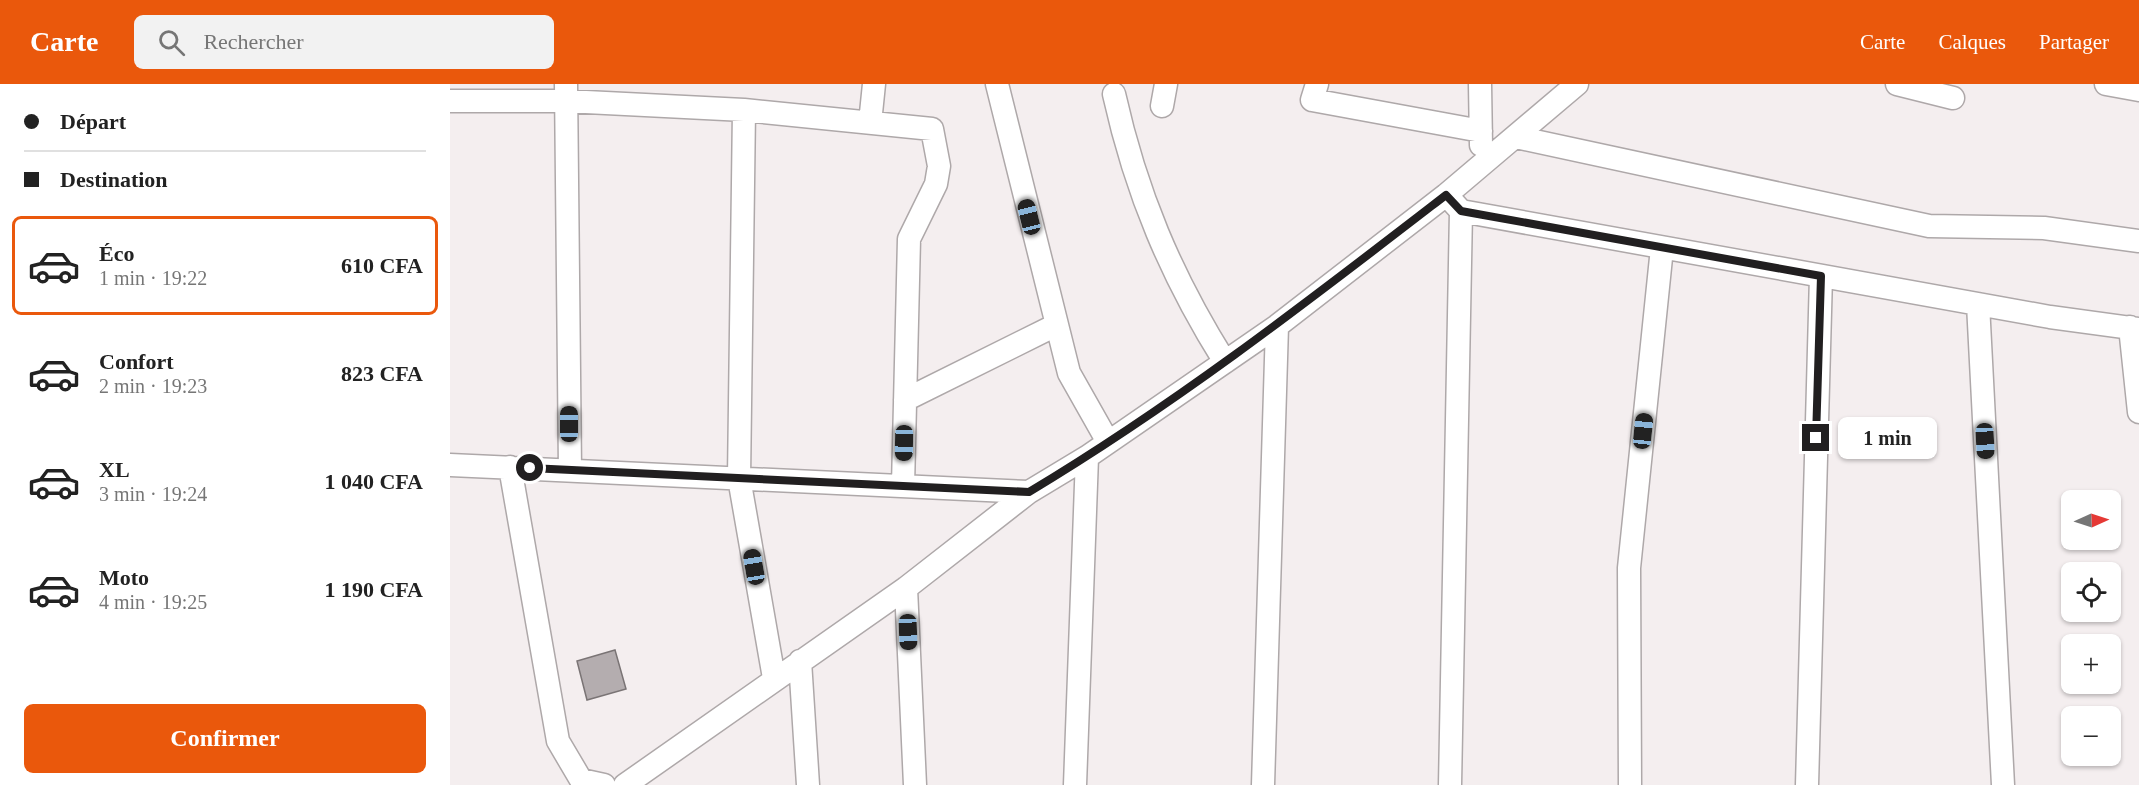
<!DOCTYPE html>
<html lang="fr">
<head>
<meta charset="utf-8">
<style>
	:root { --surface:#fff; --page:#f2f2f2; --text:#222; --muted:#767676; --line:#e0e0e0; --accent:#ea580c }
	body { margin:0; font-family:"Times New Roman",serif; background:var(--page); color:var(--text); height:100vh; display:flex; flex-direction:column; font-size:22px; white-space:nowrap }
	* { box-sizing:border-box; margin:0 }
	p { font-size:20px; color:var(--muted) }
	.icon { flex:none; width:33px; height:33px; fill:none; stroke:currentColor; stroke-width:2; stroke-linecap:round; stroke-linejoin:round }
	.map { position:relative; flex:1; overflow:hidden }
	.sheet { display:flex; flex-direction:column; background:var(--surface); width:450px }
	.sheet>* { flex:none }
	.hud { display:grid; align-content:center; height:132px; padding:0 24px; background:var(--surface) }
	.needle { width:39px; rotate:87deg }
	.fabs { position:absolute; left:1611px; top:406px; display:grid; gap:12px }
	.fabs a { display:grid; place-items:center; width:60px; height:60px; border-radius:9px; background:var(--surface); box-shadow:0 2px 4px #0004; font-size:30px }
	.end { position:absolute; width:27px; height:27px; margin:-14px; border:8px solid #211f20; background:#fff; box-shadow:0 0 0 3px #fff }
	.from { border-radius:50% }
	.bubble { position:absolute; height:42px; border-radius:9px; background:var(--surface); box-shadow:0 2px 4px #0004; font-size:20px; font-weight:700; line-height:42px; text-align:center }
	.car { position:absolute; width:18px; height:36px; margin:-18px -9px; border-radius:8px; box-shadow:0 0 4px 2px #0007; background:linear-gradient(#222 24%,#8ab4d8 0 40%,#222 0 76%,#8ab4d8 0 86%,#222 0) }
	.hud b { display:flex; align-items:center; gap:21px; height:57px; font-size:22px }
	.hud b+b { border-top:2px solid var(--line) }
	.hud i { width:15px; height:15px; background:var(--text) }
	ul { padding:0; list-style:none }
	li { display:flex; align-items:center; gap:18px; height:99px; margin:0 12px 9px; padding:0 12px; border:3px solid transparent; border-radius:9px }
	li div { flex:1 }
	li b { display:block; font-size:22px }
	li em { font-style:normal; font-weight:700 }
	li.selected { border-color:var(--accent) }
	li>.icon { width:54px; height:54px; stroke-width:1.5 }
	.cta { display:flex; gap:12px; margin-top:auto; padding:12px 24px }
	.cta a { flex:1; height:69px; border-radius:9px; background:var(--accent); color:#fff; font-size:24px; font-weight:700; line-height:69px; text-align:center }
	header { display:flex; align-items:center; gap:36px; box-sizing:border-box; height:84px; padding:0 30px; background:var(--accent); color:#fff }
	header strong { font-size:28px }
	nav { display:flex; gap:33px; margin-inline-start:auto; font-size:21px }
	.search { width:420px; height:54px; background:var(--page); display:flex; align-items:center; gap:15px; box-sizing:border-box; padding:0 21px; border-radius:9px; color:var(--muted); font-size:22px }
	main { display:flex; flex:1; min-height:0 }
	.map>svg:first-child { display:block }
	.building { fill:#b4adaf; stroke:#7a7475; stroke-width:1.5 }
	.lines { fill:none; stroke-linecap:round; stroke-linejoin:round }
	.street-casing { stroke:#aea8a9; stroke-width:25 }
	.street { stroke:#fff; stroke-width:22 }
	.route { stroke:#211f20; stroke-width:8 }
</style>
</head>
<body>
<header>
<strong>Carte</strong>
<div class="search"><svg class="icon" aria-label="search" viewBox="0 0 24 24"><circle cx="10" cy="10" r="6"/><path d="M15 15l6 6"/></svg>Rechercher</div>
<nav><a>Carte</a><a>Calques</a><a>Partager</a></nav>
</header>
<main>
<section class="sheet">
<div class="hud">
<b><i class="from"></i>Départ</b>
<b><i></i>Destination</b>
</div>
<ul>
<li class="selected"><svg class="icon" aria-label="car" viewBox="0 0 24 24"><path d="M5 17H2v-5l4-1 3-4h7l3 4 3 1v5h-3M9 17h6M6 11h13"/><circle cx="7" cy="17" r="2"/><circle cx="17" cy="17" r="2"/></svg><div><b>Éco</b><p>1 min · 19:22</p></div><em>610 CFA</em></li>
<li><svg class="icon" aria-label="car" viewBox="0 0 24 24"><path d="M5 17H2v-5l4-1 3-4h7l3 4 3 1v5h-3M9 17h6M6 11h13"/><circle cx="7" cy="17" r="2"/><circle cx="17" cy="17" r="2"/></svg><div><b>Confort</b><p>2 min · 19:23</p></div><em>823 CFA</em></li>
<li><svg class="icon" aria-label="car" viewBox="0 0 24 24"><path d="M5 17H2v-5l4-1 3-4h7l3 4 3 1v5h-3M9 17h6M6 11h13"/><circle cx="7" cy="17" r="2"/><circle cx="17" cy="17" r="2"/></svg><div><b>XL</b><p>3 min · 19:24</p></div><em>1 040 CFA</em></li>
<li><svg class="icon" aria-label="car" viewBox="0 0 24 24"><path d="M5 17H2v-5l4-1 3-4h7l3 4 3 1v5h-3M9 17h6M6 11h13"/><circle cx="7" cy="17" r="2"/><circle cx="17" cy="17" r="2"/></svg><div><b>Moto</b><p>4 min · 19:25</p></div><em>1 190 CFA</em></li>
</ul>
<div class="cta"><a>Confirmer</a></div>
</section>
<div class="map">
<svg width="1689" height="701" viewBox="0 0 1689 701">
	<rect width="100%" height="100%" fill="#f4eeef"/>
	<path class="building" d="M165 566 176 605 137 616 127 577Z"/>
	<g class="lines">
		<defs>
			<path id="street" d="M116 0 120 386
				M547 0 619 289 658 358
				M867 0 862 16 1031 47
				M1030 0 1031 61
				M1447 0 1503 14
				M1656 0 1689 6
				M664 10C686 109 721 192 775 278
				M0 17H116L294 26 482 45 489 82 486 100 459 155 453 402
				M712 22 716 0
				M294 26 289 394 324 594
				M420 39 424 0
				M1066 53 1479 142 1594 144 1689 157
				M1011 127 1600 233 1689 245
				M1528 220 1553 701
				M1680 243 1689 328
				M455 316 606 241
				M0 381 579 408
				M60 383 108 657 131 696 154 701
				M456 504 465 701
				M350 577 358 701
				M175 701 456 504 579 408 637 373 827 242 996 111 1127 0
				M625 701 637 373
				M813 701 827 242
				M1000 701 1011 127 1001 116
				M1180 701 1179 484 1212 164
				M1357 701 1371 192"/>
		</defs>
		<use href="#street" class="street-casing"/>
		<use href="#street" class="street"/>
	</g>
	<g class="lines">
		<path class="route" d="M80 384 579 408C726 320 861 215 996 111L1011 127 1371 192 1366 354"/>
	</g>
</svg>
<div class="fabs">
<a><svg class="needle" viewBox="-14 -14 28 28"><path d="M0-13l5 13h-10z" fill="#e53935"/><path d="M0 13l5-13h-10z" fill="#767676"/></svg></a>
<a><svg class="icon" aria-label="locate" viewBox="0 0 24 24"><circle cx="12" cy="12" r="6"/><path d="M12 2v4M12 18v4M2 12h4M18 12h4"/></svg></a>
<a>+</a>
<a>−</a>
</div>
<i class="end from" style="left:80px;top:384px"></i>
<i class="end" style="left:1366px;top:354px"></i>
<div class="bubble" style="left:1388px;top:333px;width:99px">1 min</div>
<i class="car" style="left:579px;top:133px;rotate:346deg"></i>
<i class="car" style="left:119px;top:340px;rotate:0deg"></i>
<i class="car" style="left:1193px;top:347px;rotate:6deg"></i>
<i class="car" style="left:1535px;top:357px;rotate:177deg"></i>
<i class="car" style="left:454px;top:359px;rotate:181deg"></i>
<i class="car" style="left:304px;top:483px;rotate:350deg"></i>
<i class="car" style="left:458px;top:548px;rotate:178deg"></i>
</div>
</main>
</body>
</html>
